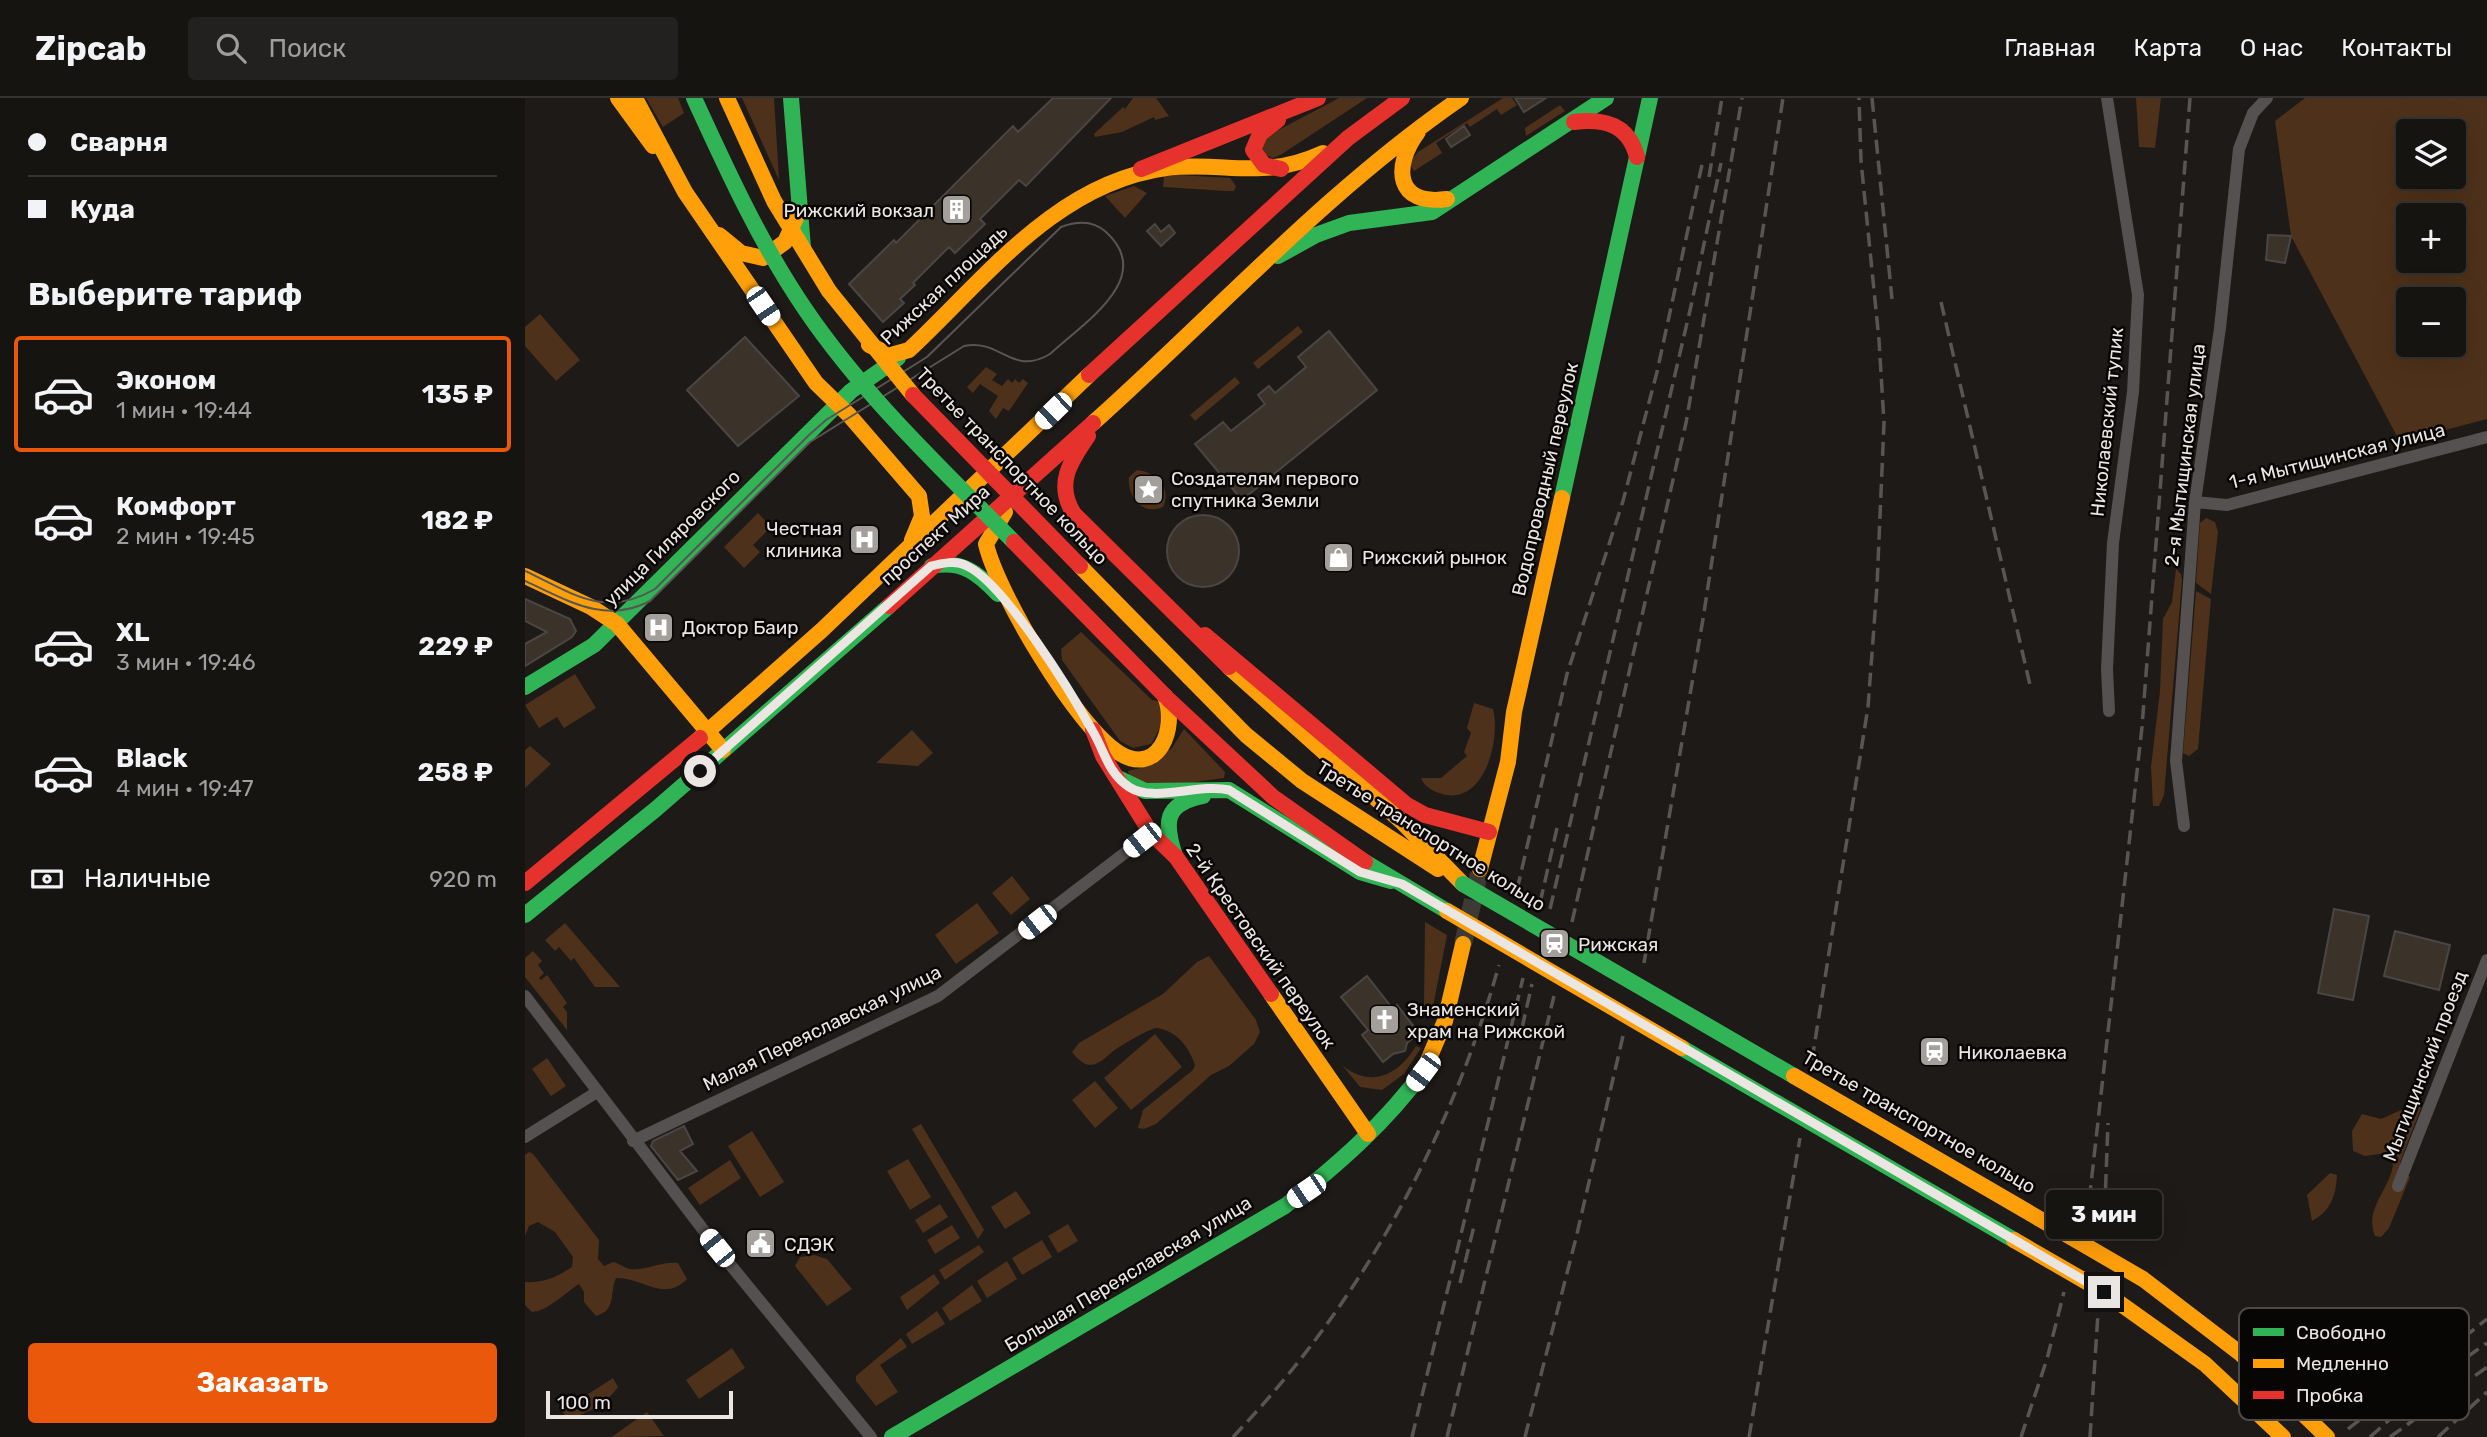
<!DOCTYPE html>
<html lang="ru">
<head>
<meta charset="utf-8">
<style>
	:root { --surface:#161411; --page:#23211f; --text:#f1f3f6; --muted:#9e9e9f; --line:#353331; --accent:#ea580c }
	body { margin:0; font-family:Rubik,sans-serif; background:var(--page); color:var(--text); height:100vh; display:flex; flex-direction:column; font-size:26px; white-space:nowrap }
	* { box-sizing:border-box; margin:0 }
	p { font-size:23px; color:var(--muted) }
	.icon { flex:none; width:38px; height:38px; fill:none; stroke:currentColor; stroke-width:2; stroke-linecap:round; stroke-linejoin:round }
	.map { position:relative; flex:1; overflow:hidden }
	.sheet { display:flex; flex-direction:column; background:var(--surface); width:525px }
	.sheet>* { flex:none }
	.guide { display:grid; align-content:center; height:154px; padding:0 28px; background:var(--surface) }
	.tools { position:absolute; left:1871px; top:21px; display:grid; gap:14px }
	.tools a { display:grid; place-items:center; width:70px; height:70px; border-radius:7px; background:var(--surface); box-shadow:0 7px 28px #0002,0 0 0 2px var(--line); font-size:35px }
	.scale { position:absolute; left:21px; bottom:18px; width:187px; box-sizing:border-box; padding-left:7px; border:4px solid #ebe6e2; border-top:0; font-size:19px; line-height:24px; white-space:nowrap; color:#ebe6e2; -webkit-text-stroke:5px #080604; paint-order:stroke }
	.end { position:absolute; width:32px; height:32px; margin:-16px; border:9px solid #ebe6e2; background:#111; box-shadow:0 0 0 4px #111 }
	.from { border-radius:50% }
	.bubble { position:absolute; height:49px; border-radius:7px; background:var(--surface); box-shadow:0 7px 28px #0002,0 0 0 2px var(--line); font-size:23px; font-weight:700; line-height:49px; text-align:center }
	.car { position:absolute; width:21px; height:42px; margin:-21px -10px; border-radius:9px; box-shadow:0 0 5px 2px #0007; background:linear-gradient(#fff 24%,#345 0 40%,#fff 0 76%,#345 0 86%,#fff 0) }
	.guide b { display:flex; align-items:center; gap:24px; height:66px; font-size:26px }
	.guide b+b { border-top:2px solid var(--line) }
	.guide i { width:18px; height:18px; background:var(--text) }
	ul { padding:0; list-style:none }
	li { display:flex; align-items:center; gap:21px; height:116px; margin:0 14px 10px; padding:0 14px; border:4px solid transparent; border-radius:7px }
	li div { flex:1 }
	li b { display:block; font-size:26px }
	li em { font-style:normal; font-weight:700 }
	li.selected { border-color:var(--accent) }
	li>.icon { width:63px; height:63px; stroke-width:1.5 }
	h2 { padding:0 28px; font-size:32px; line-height:84px }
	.pay { display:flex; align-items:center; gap:18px; height:77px; padding:0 28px; font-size:26px }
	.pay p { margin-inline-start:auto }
	.primary-button { display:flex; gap:14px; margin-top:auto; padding:14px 28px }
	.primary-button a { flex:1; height:80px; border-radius:7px; background:var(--accent); color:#fff; font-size:28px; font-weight:700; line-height:80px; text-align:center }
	header { display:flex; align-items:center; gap:42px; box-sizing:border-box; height:98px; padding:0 35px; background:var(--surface); border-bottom:2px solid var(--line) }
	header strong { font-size:33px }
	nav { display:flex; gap:38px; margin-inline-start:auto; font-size:24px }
	.search { width:490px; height:63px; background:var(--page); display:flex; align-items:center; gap:18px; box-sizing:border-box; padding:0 24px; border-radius:7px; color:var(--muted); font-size:26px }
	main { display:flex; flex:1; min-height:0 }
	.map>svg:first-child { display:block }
	.green { fill:#4e311a; fill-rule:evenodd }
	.building { fill:#3b3229; stroke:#4a4644; stroke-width:2 }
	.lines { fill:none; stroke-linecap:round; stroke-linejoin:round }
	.secondary-tunnel { stroke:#3d3935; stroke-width:18; stroke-dasharray:18 9; stroke-linecap:butt }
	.street { stroke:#545150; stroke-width:12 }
	.fast { stroke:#30b455; stroke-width:16 }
	.slow { stroke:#ff9f0a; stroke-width:16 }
	.jam { stroke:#e5322d; stroke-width:16 }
	.tram { stroke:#585653; stroke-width:2 }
	.rail { stroke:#585653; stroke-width:3.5; stroke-dasharray:14 7; stroke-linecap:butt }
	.fast-bridge { stroke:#30b455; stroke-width:16 }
	.slow-bridge { stroke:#ff9f0a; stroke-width:16 }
	.jam-bridge { stroke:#e5322d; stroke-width:16 }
	.route { stroke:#ebe6e2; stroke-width:9 }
	.labels { text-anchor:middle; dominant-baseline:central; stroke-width:5; stroke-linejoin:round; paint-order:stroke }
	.poi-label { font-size:19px; fill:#ebe6e2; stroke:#080604; text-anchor:start }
	.street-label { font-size:19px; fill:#ebe6e2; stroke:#080604 }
	.key { fill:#080604; stroke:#4c4947; stroke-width:2 }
	.key-label { font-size:19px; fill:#ebe6e2 }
</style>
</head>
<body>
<header>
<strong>Zipcab</strong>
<div class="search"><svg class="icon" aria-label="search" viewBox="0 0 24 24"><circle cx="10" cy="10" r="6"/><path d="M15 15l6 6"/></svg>Поиск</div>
<nav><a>Главная</a><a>Карта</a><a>О нас</a><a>Контакты</a></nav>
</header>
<main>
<section class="sheet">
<div class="guide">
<b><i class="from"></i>Сварня</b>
<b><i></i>Куда</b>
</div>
<h2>Выберите тариф</h2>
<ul>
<li class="selected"><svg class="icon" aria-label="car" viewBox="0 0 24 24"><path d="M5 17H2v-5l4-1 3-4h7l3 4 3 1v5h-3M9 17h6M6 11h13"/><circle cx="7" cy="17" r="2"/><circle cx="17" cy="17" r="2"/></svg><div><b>Эконом</b><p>1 мин · 19:44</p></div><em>135 ₽</em></li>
<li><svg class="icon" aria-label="car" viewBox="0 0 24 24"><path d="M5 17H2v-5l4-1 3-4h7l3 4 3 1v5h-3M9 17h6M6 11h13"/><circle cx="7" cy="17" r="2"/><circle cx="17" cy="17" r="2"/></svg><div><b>Комфорт</b><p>2 мин · 19:45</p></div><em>182 ₽</em></li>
<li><svg class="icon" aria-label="car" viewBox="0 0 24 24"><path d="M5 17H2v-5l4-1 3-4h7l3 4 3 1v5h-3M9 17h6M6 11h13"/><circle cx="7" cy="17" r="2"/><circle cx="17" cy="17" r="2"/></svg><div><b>XL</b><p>3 мин · 19:46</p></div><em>229 ₽</em></li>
<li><svg class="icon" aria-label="car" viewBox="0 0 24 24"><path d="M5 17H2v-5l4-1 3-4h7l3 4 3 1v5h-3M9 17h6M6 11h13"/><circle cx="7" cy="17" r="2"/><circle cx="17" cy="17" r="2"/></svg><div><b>Black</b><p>4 мин · 19:47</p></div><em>258 ₽</em></li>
</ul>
<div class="pay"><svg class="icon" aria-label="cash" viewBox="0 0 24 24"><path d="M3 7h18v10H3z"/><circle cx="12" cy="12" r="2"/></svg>Наличные<p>920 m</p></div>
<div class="primary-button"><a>Заказать</a></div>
</section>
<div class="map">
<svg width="1962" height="1339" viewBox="0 0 1962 1339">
	<rect width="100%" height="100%" fill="#1e1a17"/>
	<path class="green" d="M121 0H153L159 15 138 29Z
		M217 0H249L254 82Z
		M608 0H631L644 18 630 22 629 19 597 34 570 39 569 36 598 9 600 11Z
		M814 0H842L757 56 748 60 739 56 736 46 742 38Z
		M978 0H987L992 7 976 17 972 11 945 29 942 25 911 45 917 55 889 73 884 65 893 54Z
		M1611 0H1636L1630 50 1614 49Z
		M1780 0H1962V321L1875 344 1766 138 1750 23ZM1883 33H1928V79H1883ZM1883 117H1928V163H1883ZM1883 201H1928V247H1883Z
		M1035 7 1040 13 1001 38 1000 30Z
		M654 77 705 80 711 88 709 93H701L638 89 639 78Z
		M609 88 622 95 600 120 580 98Z
		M15 216 55 262 31 283 0 248V229Z
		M773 228 778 234 733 271 728 265Z
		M461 269 472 276 467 282 477 288 483 281 487 285 490 281 494 285 498 281 503 285 484 313 478 310 471 321 464 313 473 298 455 286 448 295 442 289Z
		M710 279 715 285 670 323 665 317Z
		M612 372C631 374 647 390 638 409 617 418 602 398 604 379Z
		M233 415 246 429 228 447 235 454 219 470 199 449Z
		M1681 420 1690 424 1693 434 1686 496 1671 485 1675 425Z
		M1651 471 1656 476 1657 482 1639 697 1634 708H1628L1626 669 1635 593 1638 521 1647 504Z
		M1671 493 1686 501 1673 651 1664 658 1658 655Z
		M556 534 627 602 633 603 640 621 626 646 608 650 595 643 537 562 536 551Z
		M50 576 71 610 39 630 32 619 14 630 0 607Z
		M949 605 968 611C976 642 959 708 917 696 907 693 900 689 896 680H916L942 658 939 654 946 635 942 630Z
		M659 631 700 674 699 680 626 690 604 677 603 673 623 668 647 650Z
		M387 632 408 655 393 668 351 665Z
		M5 648 26 666 0 690V652Z
		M487 778 505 801 486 817 467 795Z
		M452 805 474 835 431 866 410 837Z
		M900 824 922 837 907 914 899 908Z
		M40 825 95 889H70L49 860 46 863 34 849 30 853 20 842Z
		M8 853 17 863 13 867 19 875 14 880 16 882 22 877 42 905 38 909 42 914V932L0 879V860Z
		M684 858 731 922 735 934 729 946 704 968 686 977 631 1026 619 1031 613 1030 618 1012 668 972 670 967C664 949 652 933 632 930 625 930 593 949 587 954 572 968 562 974 547 954L554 945 638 896 672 864Z
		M630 936 657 969 606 1012 579 980Z
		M891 948 896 950 879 976 857 992 835 989 817 967C845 991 874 977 891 948Z
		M22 960 41 988 26 998 7 971Z
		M570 983 593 1010 570 1030 547 1002Z
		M1892 1005 1896 1010 1875 1064V1071L1885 1079 1864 1130 1856 1139 1850 1138C1839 1111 1864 1093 1868 1067L1862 1055 1840 1058 1828 1053 1827 1033 1837 1016 1856 1021Z
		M396 1026 459 1132 453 1141 387 1031Z
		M227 1033 259 1084 235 1099 203 1048Z
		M4 1054 8 1056 74 1142 73 1161 79 1168 88 1164C94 1165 99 1170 105 1171 121 1173 136 1163 153 1165L162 1181C139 1205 117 1179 91 1180 84 1196 92 1212 71 1218L59 1204V1194L54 1186C40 1195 23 1213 7 1214L0 1207V1184C17 1185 31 1180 47 1169L48 1159 30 1134 13 1124 4 1128 0 1138V1057Z
		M383 1061 406 1099 385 1112 362 1073Z
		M205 1062 216 1080 175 1107 163 1090Z
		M1805 1075 1812 1077C1811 1097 1806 1113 1787 1123L1782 1097Z
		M491 1093 506 1115 480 1131 466 1109Z
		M415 1106 423 1119 398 1135 390 1122Z
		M543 1126 553 1143 533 1155 523 1138Z
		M427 1127 435 1140 410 1156 402 1142Z
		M517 1142 527 1159 497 1177 487 1160Z
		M454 1147 459 1154 420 1182 414 1172Z
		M289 1157 302 1161 327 1191 302 1208 270 1168 275 1159Z
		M482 1163 492 1181 462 1200 452 1183Z
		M409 1176 415 1185 382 1212 375 1199Z
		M447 1187 457 1203 425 1223 417 1210Z
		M412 1213 420 1226 387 1246 381 1236Z
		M376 1240 382 1249 355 1267 373 1294 351 1308 331 1283V1278Z
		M207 1250 220 1270 174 1301 161 1282Z
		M88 1280 93 1289C83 1304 60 1318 42 1320L37 1313Z
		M122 1314 139 1338 88 1339V1338Z"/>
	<path class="building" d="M528 0H586L501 88 494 82 455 121 460 126 430 155 424 149 388 185 390 187 375 201 379 205 358 224 324 186 369 142 371 145 488 28 493 34Z
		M990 0H1021L999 14Z
		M939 28 945 37 926 49 921 41Z
		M630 126 636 134 644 127 650 135 636 148 622 133Z
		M1743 137 1766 138 1760 165 1741 162Z
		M804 233 852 292 717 402 670 346 698 324 706 333 740 306 733 297 744 288 750 295 781 269 773 259Z
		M220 239 274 298 213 348 162 292Z
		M642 453a36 36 0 1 1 72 0a36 36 0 1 1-72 0Z
		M0 501 45 521 51 533 47 539 0 568V546L22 534 0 523Z
		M1809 811 1844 818 1828 902 1793 895Z
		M1870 833 1925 847 1914 892 1859 878Z
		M842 878 868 911 872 907 894 935 882 945 880 953 868 956 858 964 837 937 843 932 816 899Z
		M159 1028 168 1046 155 1053 172 1073 153 1082 126 1048 128 1043Z"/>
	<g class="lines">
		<path class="secondary-tunnel" d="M938 846 955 771"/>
		<path class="street" d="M1582 0 1613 197 1608 294 1588 445 1582 571 1584 613
			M1670 404 1702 407 1962 339
			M1659 728 1651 663 1670 404 1695 230 1714 51 1728 15 1742 0
			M0 898 199 1159 346 1339
			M0 1039 72 994
			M108 1043 413 898 626 735
			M1873 1088 1962 862"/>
		<path class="fast" d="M266 0 278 150
			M753 158 791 137 824 125 907 114 1081 0
			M1037 400 1125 0
			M407 468C437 462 453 475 473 496
			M0 589 69 547 326 293 373 260
			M595 681 620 693 704 692 835 774 866 783
			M650 758C639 724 639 706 678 698
			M840 764 922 813
			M0 817 131 711 364 508
			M367 1339 760 1108C810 1069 862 1024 899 972"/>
		<path class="slow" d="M93 0 128 48
			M110 0 160 94 291 285 324 317 394 398 397 418 387 442
			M893 34C867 69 871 108 922 101
			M194 137 216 155 238 160 260 144 271 120
			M344 247 366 257 384 252C460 181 531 85 641 70 701 63 737 83 798 55
			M568 325C690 216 801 93 936 0
			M480 414 461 446C472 494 552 630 594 655 633 679 653 631 640 598
			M0 478 66 509 92 526 198 652
			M704 569 876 723 938 786
			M664 579 721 637 777 683 913 771
			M175 640 297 532 564 277
			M955 771 983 664 989 614 1037 400
			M746 896 843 1036
			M899 972 920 923 938 846"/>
		<path class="jam" d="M753 22 735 36 728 52 739 67 756 71
			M1049 24C1080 20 1104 27 1112 59
			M616 71 793 0
			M564 277 823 40 877 0
			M563 338C545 364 530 386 549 416L704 569
			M364 508 568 325
			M680 537 882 707 900 717 964 734
			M643 601 748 699 840 764
			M568 632 578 658 626 735 651 759 746 896
			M0 785 175 640"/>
		<path class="tram" d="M0 473C47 495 79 521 130 491L284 337 301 322 402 259 536 129C552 123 568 122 581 134 632 180 557 226 525 256 487 279 475 240 439 248L285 344 125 503C80 527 42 502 0 483"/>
		<path class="rail" d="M1347 0 1367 201
			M1184 79 1197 0
			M1416 204 1505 587
			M992 792 1042 576 1098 403 1132 274 1178 62
			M1015 805 1032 730
			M1025 811 1166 208 1196 65
			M1047 824 1161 325 1217 0
			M1119 865 1178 521 1258 0
			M997 930 1007 886
			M1287 962 1343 609 1352 488 1359 325 1354 242 1336 63 1334 0
			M1562 1122 1617 629 1665 0
			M1579 1132 1583 1025
			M935 1185 950 1124
			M1823 1331 1962 1221
			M708 1339C835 1206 924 1044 974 867
			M887 1339 998 880
			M922 1339 1029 898
			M1000 1339 1051 1140 1098 938
			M1224 1339 1275 1040
			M1496 1339 1522 1261 1539 1194
			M1565 1339 1573 1215
			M1845 1339 1908 1283 1962 1245
			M1865 1339 1962 1269
			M1913 1339 1962 1294"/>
		<path class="fast-bridge" d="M169 0C202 72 235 145 280 211 339 298 416 370 489 444
			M938 786 1269 978
			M1157 950 1489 1142"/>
		<path class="slow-bridge" d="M202 0 249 103 304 193 388 297
			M555 468 664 579
			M922 813 1157 950
			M1269 978 1618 1181 1716 1256 1802 1339
			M1489 1142 1579 1194 1680 1266 1758 1339"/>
		<path class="jam-bridge" d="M388 297 555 468
			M489 444 640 598"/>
	</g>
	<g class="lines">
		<path class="route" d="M175 673 406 468C418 465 431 462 442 468 479 485 546 594 567 632 580 653 582 674 604 689 628 705 674 685 704 692L835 774 877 786 1579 1194"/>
	</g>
	<defs>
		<symbol id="building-square" viewBox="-11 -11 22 22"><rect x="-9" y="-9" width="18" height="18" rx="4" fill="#a39f9b" stroke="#080604"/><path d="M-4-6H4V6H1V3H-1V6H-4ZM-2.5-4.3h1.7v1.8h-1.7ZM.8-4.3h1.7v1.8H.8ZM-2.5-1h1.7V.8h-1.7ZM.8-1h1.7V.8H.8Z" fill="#fff"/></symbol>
		<symbol id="sight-square" viewBox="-11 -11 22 22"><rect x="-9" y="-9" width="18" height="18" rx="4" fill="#a39f9b" stroke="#080604"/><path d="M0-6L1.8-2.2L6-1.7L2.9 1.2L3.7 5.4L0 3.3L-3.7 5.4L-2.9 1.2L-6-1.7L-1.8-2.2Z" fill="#fff"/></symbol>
		<symbol id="hospital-square" viewBox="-11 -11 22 22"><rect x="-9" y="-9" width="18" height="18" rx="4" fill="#a39f9b" stroke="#080604"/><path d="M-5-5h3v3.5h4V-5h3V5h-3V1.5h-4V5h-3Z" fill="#fff"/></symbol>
		<symbol id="shop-square" viewBox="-11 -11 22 22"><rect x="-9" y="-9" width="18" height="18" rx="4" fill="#a39f9b" stroke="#080604"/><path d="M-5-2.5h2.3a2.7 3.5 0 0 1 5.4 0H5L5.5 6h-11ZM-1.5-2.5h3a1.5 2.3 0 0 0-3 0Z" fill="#fff"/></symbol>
		<symbol id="station-square" viewBox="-11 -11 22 22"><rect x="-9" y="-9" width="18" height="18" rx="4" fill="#a39f9b" stroke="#080604"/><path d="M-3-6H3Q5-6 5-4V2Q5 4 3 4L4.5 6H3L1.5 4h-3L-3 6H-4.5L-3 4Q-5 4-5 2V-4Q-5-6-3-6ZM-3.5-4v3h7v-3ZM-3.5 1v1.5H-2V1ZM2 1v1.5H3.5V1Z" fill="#fff"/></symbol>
		<symbol id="church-square" viewBox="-11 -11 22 22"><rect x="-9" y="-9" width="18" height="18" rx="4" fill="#a39f9b" stroke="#080604"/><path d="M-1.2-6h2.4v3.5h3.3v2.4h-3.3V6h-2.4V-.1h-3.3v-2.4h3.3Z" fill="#fff"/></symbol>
		<symbol id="civic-square" viewBox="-11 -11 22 22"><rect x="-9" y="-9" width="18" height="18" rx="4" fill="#a39f9b" stroke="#080604"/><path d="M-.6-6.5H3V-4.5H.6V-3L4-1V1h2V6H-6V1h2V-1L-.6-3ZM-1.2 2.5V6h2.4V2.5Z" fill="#fff"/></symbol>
	</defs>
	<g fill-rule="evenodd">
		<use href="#building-square" x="414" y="94" width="35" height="35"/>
		<use href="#sight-square" x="606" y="374" width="35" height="35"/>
		<use href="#hospital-square" x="322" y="424" width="35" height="35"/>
		<use href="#shop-square" x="796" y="442" width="35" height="35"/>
		<use href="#hospital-square" x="116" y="512" width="35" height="35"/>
		<use href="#station-square" x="1012" y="828" width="35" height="35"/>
		<use href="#church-square" x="842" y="904" width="35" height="35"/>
		<use href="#station-square" x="1392" y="936" width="35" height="35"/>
		<use href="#civic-square" x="218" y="1128" width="35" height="35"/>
	</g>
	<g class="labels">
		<g class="poi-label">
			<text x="409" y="112" text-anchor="end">Рижский вокзал</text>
			<text x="646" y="380">Создателям первого<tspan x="646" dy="22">спутника Земли</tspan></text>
			<text x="317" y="430" text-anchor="end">Честная<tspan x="317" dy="22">клиника</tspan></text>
			<text x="837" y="459">Рижский рынок</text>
			<text x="157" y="529">Доктор Баир</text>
			<text x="1053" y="846">Рижская</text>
			<text x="882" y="911">Знаменский<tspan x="882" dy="22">храм на Рижской</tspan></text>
			<text x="1433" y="954">Николаевка</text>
			<text x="259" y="1146">СДЭК</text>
		</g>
		<g class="street-label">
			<text transform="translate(419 187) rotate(-43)">Рижская площадь</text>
			<text transform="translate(1582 324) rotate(-84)">Николаевский тупик</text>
			<text transform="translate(1660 357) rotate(-83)">2-я Мытищинская улица</text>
			<text transform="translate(1812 358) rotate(-14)">1-я Мытищинская улица</text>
			<text transform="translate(487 368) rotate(46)">Третье транспортное кольцо</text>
			<text transform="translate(1020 381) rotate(-77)">Водопроводный переулок</text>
			<text transform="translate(410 437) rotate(-42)">проспект Мира</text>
			<text transform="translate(147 440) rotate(-45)">улица Гиляровского</text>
			<text transform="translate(906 738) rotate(32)">Третье транспортное кольцо</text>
			<text transform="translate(736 848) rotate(55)">2-й Крестовский переулок</text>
			<text transform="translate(297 930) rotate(-26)">Малая Переяславская улица</text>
			<text transform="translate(1900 968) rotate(-69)">Мытищинский проезд</text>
			<text transform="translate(1394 1024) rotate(30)">Третье транспортное кольцо</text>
			<text transform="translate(603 1176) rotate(-31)">Большая Переяславская улица</text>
		</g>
	</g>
	<rect x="1714" y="1210" width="230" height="112" rx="10" class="key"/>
	<rect x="1728" y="1230" width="31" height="8" fill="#30b455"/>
	<rect x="1728" y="1261" width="31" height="9" fill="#ff9f0a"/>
	<rect x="1728" y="1293" width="31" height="8" fill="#e5322d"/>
	<g class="key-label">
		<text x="1771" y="1241">Свободно</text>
		<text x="1771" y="1272">Медленно</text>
		<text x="1771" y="1304">Пробка</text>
	</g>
</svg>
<div class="tools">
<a><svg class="icon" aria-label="layers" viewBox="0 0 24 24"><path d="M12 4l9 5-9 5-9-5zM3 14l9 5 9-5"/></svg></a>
<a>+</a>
<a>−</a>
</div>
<div class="scale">100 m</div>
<i class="end from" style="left:175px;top:673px"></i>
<i class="end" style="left:1579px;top:1194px"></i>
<div class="bubble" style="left:1521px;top:1092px;width:116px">3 мин</div>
<i class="car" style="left:238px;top:208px;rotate:146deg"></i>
<i class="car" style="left:528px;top:313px;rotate:226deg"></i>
<i class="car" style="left:617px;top:742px;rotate:232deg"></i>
<i class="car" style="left:512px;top:824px;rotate:232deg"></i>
<i class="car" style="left:898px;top:974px;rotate:217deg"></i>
<i class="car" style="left:781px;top:1093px;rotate:236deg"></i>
<i class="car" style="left:192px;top:1150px;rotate:321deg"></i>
</div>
</main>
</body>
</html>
